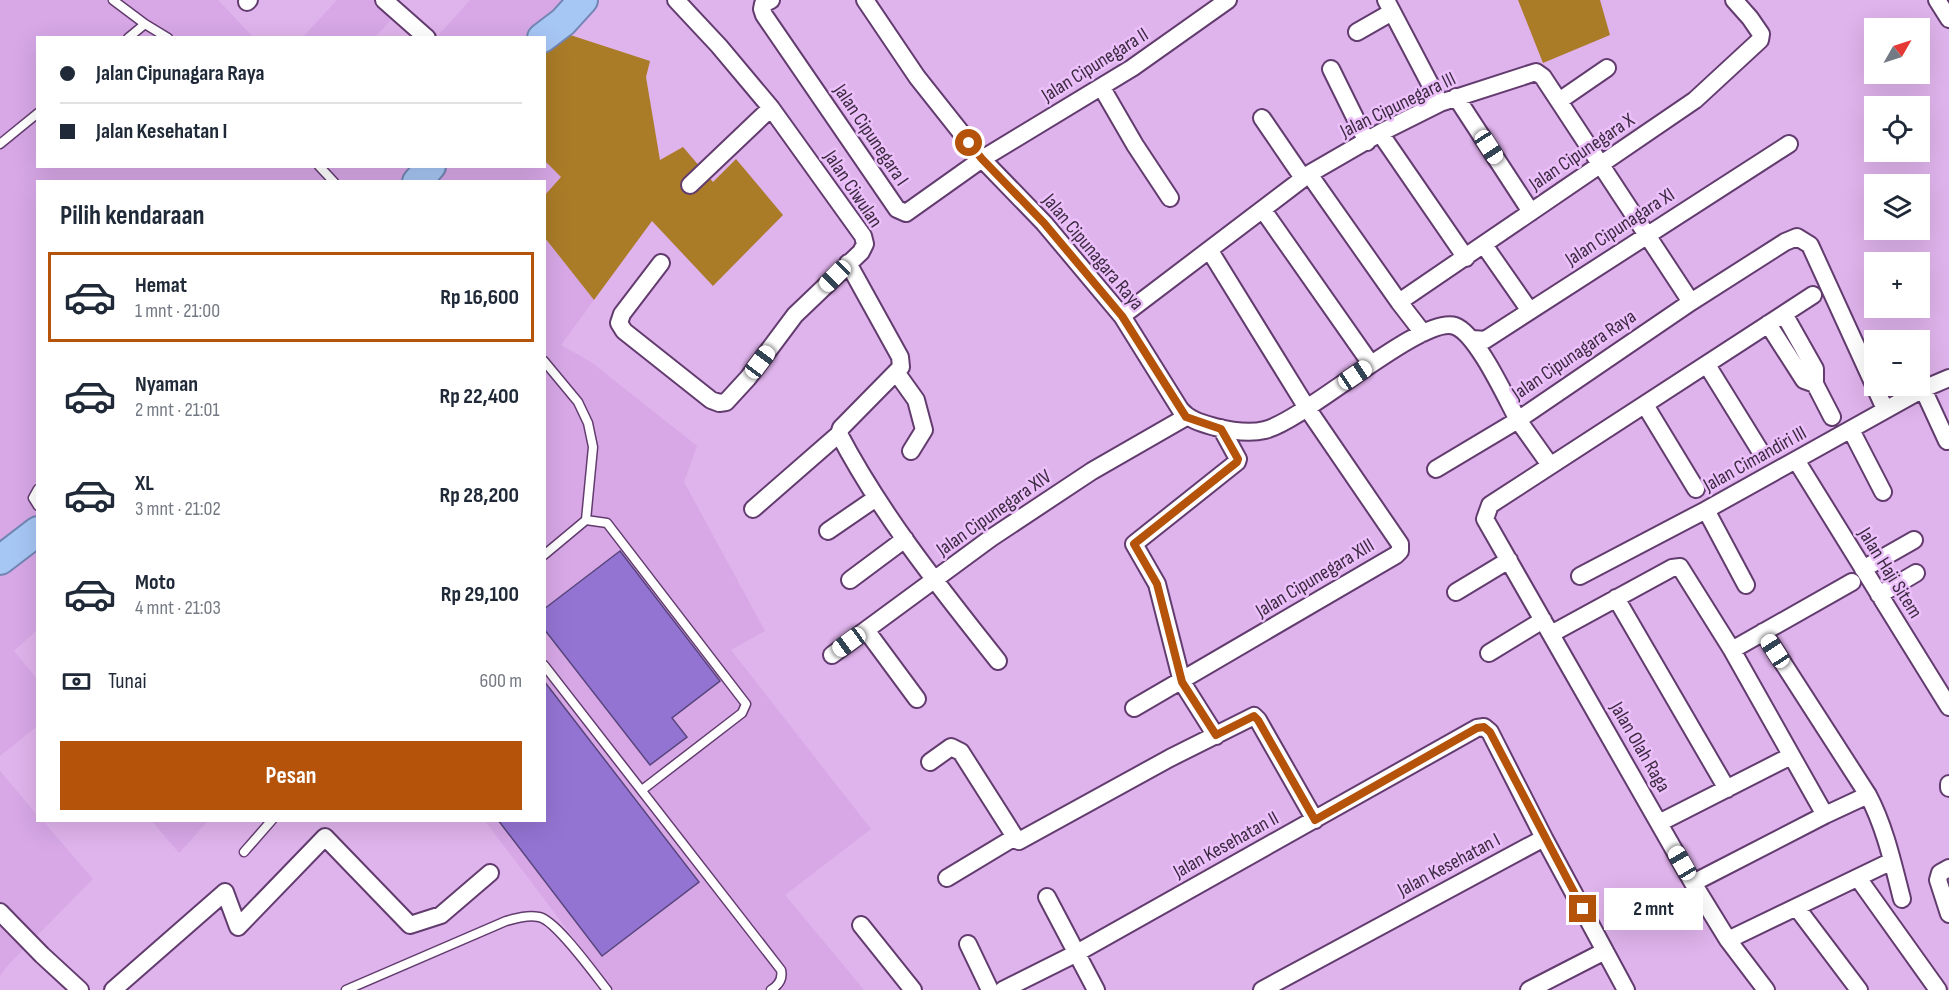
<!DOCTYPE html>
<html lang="id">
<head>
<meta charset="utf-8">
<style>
	:root { --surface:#fff; --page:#f2f2f3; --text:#1f2937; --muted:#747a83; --line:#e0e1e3; --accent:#b45309 }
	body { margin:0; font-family:"Sofia Sans Condensed",sans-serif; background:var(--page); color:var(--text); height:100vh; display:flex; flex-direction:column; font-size:22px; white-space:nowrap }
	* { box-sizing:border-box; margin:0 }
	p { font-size:20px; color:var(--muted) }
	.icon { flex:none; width:33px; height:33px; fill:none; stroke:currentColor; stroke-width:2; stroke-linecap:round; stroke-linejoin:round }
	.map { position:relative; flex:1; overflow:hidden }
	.sheet { position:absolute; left:36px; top:180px; width:510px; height:642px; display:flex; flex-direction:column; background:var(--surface); border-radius:0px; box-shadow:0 6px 24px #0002 }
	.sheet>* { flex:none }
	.banner { position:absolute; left:36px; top:36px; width:510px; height:132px; border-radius:0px; box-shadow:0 6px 24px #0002; display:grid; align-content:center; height:132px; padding:0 24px; background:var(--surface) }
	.needle { width:39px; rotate:51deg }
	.tools { position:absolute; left:1864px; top:18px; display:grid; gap:12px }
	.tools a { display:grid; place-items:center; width:66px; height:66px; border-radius:0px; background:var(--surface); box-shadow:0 6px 24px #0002; font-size:30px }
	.end { position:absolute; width:27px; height:27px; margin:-14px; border:8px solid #b45309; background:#fff; box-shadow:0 0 0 3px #fff }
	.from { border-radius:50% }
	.bubble { position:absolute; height:42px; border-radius:0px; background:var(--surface); box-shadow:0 6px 24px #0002; font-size:20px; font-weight:700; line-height:42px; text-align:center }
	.car { position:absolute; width:18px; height:36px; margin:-18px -9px; border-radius:8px; box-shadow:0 0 4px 2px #0007; background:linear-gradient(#fff 24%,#345 0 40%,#fff 0 76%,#345 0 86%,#fff 0) }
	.banner b { display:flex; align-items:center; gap:21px; height:57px; font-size:22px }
	.banner b+b { border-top:2px solid var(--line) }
	.banner i { width:15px; height:15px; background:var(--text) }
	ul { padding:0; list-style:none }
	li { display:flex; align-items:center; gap:18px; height:90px; margin:0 12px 9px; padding:0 12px; border:3px solid transparent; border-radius:0px }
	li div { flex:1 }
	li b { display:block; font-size:22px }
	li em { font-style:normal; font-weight:700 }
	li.selected { border-color:var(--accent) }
	li>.icon { width:54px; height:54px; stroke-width:1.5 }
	h2 { padding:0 24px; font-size:27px; line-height:72px }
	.pay { display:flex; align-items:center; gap:15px; height:66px; padding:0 24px; font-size:22px }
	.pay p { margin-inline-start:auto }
	.cta { display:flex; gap:12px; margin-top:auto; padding:12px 24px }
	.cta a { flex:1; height:69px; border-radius:0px; background:var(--accent); color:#fff; font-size:24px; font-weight:700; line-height:69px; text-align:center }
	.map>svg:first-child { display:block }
	.built { fill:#d7a7e6 }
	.forest { fill:#aa7c28 }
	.building { fill:#9474d3; stroke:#58457d; stroke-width:1.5 }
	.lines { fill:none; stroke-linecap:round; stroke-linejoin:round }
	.service-casing { stroke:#623c6e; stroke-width:11 }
	.minor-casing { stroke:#623c6e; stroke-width:20 }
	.trunk-casing { stroke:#7286b3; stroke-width:32 }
	.service { stroke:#fff; stroke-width:8 }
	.minor { stroke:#fff; stroke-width:16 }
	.trunk { stroke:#a6c6f4; stroke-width:28 }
	.route { stroke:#b45309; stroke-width:8 }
	.labels { text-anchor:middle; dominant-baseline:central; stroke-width:5; stroke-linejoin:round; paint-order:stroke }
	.street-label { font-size:20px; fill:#3b2a40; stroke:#ecc0fa }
</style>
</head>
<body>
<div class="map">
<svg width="1949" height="990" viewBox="0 0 1949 990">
	<rect width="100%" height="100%" fill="#dfb3ec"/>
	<path class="built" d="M0 0H218L253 37 38 38V166H544L545 161 561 177 545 195 544 182H38L37 630 14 651 37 679V726L0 756Z
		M337 0H396L403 7 375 37 302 38Z
		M470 0H584L544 38H436Z
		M545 238 594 300 561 345 591 362 697 446 684 482 765 631 731 650 871 829 785 895 864 990H613L485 821 544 820Z
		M0 771 37 815 38 820 43 821 93 879 9 964 0 976Z
		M152 821H208L179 853Z"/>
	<path class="forest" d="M1518 0H1600L1610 35 1543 63Z
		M558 31 650 61 646 77 660 160 683 147 713 182 736 159 783 215 713 286 652 221 594 300 545 238V195L561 177 545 161V47Z"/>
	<path class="building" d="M620 551 720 681 672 718 687 737 650 765 544 629V609Z
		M544 681 699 882 602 956 498 820H544Z"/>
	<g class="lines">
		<defs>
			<path id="service" d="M113 0 145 24 168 38
				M128 38 145 24
				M0 144 38 113
				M319 166 334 182
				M544 361 578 402 588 423 593 447 586 520
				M38 489 33 498 38 506
				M544 555 586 520 607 523 746 704 742 713 642 790
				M544 665 781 970C783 979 779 985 771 990
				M244 852 272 820
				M346 990 506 921C517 918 527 915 539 917 556 920 595 975 607 990"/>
			<path id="minor" d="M384 0 427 38
				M771 0 763 4 762 9 764 15 897 209 906 213 982 159 1132 68 1228 0
				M865 0 917 77 982 159 1044 223 1122 316 1180 409C1189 420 1201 423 1215 427 1231 431 1249 434 1265 430 1307 419 1422 314 1455 326 1477 334 1506 398 1518 420L1691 302 1785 242 1797 237 1810 245 1885 409
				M1386 0 1440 103
				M1937 0 1949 19
				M247 2 249 0
				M1357 32 1392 12
				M1331 69 1367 142
				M1102 88 1135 145 1170 198
				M1456 97 1531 212
				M1559 101 1607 68
				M1262 118 1303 178
				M1380 133 1466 258
				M1309 174 1399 302 1423 333
				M690 185 771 108
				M1263 210 1371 364
				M1484 245 1530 311
				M661 263 622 314 619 323 624 331 711 400 719 403 726 402 748 378 795 315 861 252 865 244 863 236 771 108 719 46 676 0
				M848 263 900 357 901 367 841 428 839 434C882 516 941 589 998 661
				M1399 302 1695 100 1760 40 1761 34 1750 18 1734 0
				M1784 314 1815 369V384L1832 417
				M1122 316 1309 174 1380 133 1440 103 1536 72 1543 77 1691 302
				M1768 324 1804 380 1815 384
				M1473 339 1485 340 1789 144
				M1707 365 1759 449
				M896 372 916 400 924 430 911 451
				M1923 389 1947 441
				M1645 405 1696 489
				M1851 430 1883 492
				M1796 460 1949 707
				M1436 469 1518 420 1550 465
				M753 509 839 434
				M1706 510 1746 585
				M828 531 876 498
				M1863 569 1914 540
				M1580 576 1706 510 1923 389 1949 378
				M850 580 905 539
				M1456 592 1509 560
				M1879 595 1916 573
				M1616 598 1727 789
				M866 630 917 699
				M1763 632 1868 795C1885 827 1893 864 1902 899
				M1551 634 1672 568 1680 567 1732 650 1825 815
				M1732 650 1852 582
				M1489 653 1543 620
				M832 655 991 538 1092 471 1186 417
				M1134 708 1396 555 1400 551V544L1307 408 1210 251
				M1216 736 1182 682 1157 584 1134 544 1237 462 1238 459 1221 428
				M930 762 951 747 961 752 1015 837
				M1949 784V788
				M1659 823 1791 756
				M1949 868 1940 873 1938 880 1949 914
				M947 878 1015 837 1019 841 1170 758 1254 716 1258 720 1315 820
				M1858 878 1938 990
				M1693 883 1825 815 1868 795
				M1047 897 1096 990
				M1797 908 1859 990
				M0 912 42 955 80 990
				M861 925 913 990
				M1728 940 1892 861
				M968 944 990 990
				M113 990 225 892 238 927 325 837 410 925 441 915 490 873
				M1003 990 1075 954 1477 728 1484 727 1490 732 1544 838
				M1262 990 1544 838 1626 990
				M1529 990 1605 951
				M1766 990 1728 940 1693 883 1485 519 1490 505 1813 295"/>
			<path id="trunk" d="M542 38 563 22 583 0
				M417 182 431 166
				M0 560 38 531"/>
		</defs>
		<use href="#service" class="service-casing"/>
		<use href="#minor" class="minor-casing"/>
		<use href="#trunk" class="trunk-casing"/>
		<use href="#service" class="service"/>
		<use href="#minor" class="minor"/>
		<use href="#trunk" class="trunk"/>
	</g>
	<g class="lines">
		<path class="route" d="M969 143 982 159 1044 223 1122 316 1186 417 1221 429 1238 459 1237 462 1134 544 1157 584 1182 682 1216 735 1254 716 1258 720 1315 820 1477 728 1484 727 1490 732 1583 909"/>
	</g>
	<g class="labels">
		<g class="street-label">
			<text transform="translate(1095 65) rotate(-32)">Jalan Cipunegara II</text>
			<text transform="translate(1398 105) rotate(-26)">Jalan Cipunegara III</text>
			<text transform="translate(871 135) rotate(56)">Jalan Cipunegara I</text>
			<text transform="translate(1582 152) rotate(-34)">Jalan Cipunegara X</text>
			<text transform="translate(853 189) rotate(56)">Jalan Ciwulan</text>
			<text transform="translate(1620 227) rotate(-33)">Jalan Cipunagara XI</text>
			<text transform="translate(1093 252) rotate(50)">Jalan Cipunagara Raya</text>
			<text transform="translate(1574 355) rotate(-34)">Jalan Cipunagara Raya</text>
			<text transform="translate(1755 459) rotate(-29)">Jalan Cimandiri III</text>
			<text transform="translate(994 513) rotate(-35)">Jalan Cipunegara XIV</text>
			<text transform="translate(1890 573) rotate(58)">Jalan Haji Sitem</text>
			<text transform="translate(1315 578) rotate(-31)">Jalan Cipunegara XIII</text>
			<text transform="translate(1640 747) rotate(60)">Jalan Olah Raga</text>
			<text transform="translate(1226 845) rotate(-29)">Jalan Kesehatan II</text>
			<text transform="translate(1449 865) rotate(-28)">Jalan Kesehatan I</text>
		</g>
	</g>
</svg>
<div class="tools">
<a><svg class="needle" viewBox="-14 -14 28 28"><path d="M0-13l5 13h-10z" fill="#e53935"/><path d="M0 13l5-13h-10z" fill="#747a83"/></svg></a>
<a><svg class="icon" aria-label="locate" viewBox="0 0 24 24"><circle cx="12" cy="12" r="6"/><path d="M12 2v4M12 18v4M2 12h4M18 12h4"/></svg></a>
<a><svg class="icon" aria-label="layers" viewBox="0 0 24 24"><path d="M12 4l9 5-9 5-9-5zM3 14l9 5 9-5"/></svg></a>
<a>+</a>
<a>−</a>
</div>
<i class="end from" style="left:969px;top:143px"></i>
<i class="end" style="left:1583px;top:909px"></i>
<div class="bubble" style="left:1604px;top:888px;width:99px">2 mnt</div>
<i class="car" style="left:1489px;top:147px;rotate:147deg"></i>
<i class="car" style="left:835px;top:276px;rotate:225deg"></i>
<i class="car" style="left:760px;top:362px;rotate:37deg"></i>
<i class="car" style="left:1355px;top:375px;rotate:56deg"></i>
<i class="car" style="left:849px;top:642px;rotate:234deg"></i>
<i class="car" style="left:1775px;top:651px;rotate:327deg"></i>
<i class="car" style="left:1682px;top:863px;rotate:330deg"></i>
<div class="banner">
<b><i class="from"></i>Jalan Cipunagara Raya</b>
<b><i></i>Jalan Kesehatan I</b>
</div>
<section class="sheet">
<h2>Pilih kendaraan</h2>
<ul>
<li class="selected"><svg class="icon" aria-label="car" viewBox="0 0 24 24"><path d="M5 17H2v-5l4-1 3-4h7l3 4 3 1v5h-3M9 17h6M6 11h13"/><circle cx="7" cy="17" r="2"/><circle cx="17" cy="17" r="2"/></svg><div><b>Hemat</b><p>1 mnt · 21:00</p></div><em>Rp 16,600</em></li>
<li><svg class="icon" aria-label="car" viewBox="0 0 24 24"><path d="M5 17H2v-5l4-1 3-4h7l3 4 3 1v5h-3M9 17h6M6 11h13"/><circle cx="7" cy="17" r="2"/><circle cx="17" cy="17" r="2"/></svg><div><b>Nyaman</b><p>2 mnt · 21:01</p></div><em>Rp 22,400</em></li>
<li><svg class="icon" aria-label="car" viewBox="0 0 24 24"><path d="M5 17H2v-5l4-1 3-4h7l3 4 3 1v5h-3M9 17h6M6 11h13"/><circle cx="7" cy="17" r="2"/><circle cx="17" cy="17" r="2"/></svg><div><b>XL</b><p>3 mnt · 21:02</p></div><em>Rp 28,200</em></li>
<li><svg class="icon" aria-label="car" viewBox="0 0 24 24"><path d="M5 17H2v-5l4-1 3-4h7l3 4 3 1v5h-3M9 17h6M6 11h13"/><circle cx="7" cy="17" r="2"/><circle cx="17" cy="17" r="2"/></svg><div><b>Moto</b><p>4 mnt · 21:03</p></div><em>Rp 29,100</em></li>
</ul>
<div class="pay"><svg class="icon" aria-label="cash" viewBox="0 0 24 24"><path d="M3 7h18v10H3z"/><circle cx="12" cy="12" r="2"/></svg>Tunai<p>600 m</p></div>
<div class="cta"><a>Pesan</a></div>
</section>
</div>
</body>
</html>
